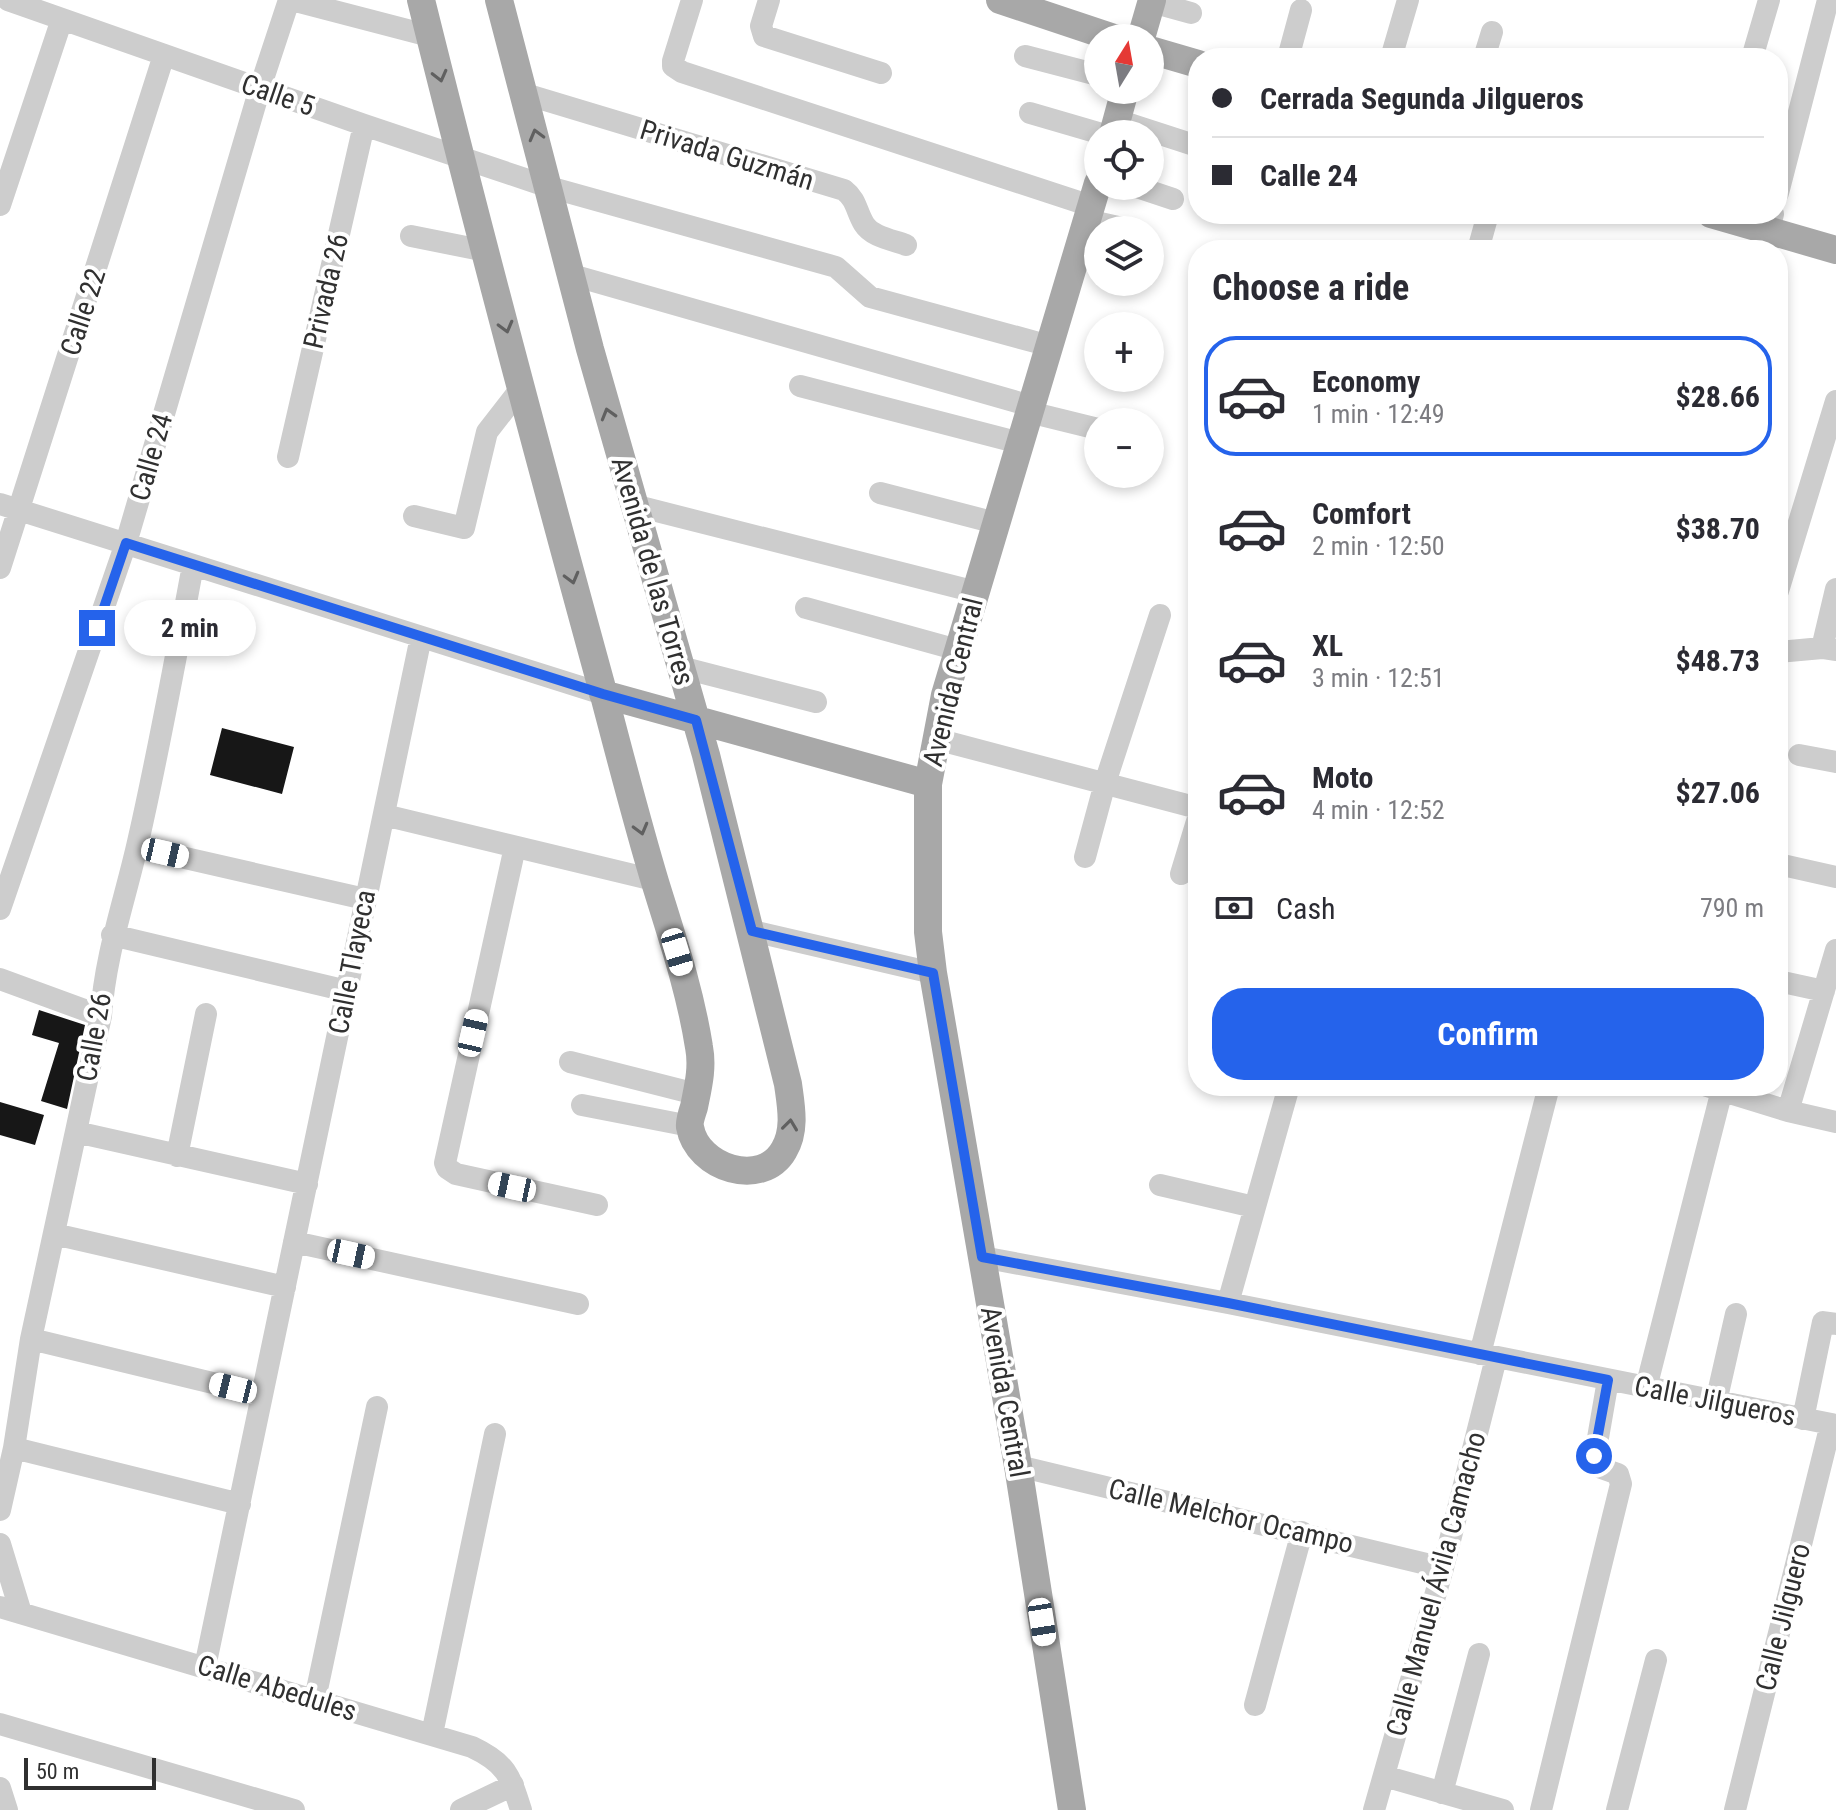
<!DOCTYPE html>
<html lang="en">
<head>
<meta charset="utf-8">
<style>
	:root { --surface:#fff; --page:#f2f2f3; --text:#2b2b33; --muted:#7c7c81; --line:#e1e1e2; --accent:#2563eb }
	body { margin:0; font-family:"Roboto Condensed",sans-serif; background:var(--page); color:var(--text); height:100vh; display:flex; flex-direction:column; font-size:30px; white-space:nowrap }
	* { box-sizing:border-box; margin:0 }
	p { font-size:26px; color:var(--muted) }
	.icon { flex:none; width:44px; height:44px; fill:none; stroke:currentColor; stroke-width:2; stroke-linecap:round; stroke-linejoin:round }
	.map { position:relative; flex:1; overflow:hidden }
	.side { position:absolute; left:1188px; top:240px; width:600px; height:856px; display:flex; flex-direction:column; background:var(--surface); border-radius:32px; box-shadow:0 4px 12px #0003 }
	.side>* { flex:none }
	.hud { position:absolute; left:1188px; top:48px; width:600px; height:176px; border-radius:32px; box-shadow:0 4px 12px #0003; display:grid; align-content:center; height:176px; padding:0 24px; background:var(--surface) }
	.needle { width:52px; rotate:11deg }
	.tools { position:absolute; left:1084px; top:24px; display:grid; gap:16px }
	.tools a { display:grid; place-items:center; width:80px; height:80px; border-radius:50%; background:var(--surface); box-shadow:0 4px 12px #0003; font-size:40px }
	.scale { position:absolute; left:24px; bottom:20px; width:132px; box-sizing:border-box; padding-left:8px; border:4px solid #303030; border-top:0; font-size:22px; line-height:28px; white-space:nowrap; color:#303030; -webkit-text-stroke:6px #fff; paint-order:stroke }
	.end { position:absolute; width:36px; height:36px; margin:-18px; border:10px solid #2563eb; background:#fff; box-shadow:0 0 0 4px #fff }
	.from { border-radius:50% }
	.bubble { position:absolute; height:56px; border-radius:28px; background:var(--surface); box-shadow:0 4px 12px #0003; font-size:26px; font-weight:700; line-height:56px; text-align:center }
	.car { position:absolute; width:24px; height:48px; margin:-24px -12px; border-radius:10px; box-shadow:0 0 6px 2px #0007; background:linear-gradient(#fff 24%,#345 0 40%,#fff 0 76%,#345 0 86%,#fff 0) }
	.hud b { display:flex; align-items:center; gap:28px; height:76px; font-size:30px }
	.hud b+b { border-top:2px solid var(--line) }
	.hud i { width:20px; height:20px; background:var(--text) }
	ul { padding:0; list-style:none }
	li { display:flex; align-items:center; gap:24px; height:120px; margin:0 16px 12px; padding:0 8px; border:4px solid transparent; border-radius:32px }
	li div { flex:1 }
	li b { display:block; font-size:30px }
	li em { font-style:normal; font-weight:700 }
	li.active { border-color:var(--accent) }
	li>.icon { width:72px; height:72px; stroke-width:1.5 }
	h2 { padding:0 24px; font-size:36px; line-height:96px }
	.pay { display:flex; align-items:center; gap:20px; height:88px; padding:0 24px; font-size:30px }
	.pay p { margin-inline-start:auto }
	.primary-button { display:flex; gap:16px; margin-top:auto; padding:16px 24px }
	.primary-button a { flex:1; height:92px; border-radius:32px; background:var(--accent); color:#fff; font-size:32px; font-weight:700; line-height:92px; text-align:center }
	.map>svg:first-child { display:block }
	.building { fill:#171717 }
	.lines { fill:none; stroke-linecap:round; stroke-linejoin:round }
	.minor { stroke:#cdcdcd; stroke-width:22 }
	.major { stroke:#a8a8a8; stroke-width:28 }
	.oneway { stroke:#606060 }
	.route { stroke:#2563eb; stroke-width:10 }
	.labels { text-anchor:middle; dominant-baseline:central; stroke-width:8; stroke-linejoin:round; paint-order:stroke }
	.street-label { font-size:28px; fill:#303030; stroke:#fff }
</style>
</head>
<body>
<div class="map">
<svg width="1836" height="1810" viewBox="0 0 1836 1810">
	<rect width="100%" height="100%" fill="#fff"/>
	<path class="building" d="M222 728 294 747 282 794 210 775Z
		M39 1010 85 1025 67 1109 41 1101 59 1043 32 1035Z
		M0 1102 44 1115 35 1145 0 1135Z"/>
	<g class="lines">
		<path class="minor" d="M8 0 364 125 549 187 836 267 870 297 1050 346
			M292 0 430 36
			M692 0 673 61V66L682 72 1091 206
			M769 0 761 26 764 36 881 73
			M1151 2 1191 13
			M1025 56 1098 75
			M1288 58 1301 10
			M1391 58 1408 0
			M1484 58 1492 32
			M1752 58 1769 0
			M525 94 844 190C857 200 856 211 864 224 872 237 893 240 906 245
			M1030 113 1102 134
			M1117 120 1194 145
			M1134 186 1173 199
			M1778 193 1828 0
			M0 205 62 19
			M1087 220 1127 229
			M411 236 486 251
			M1478 250 1488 214
			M1763 250 1773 214
			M572 275 1031 406
			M800 386 1020 443
			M1029 412 1098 429
			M288 457 364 125
			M880 493 996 523
			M0 504 603 694
			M633 505 976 592
			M414 516 464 528 487 432 522 387
			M0 568 164 55
			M1778 591 1836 401
			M806 608 958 650
			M1822 648 1836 589
			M1778 652 1822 648 1835 650
			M680 667 816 702
			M936 739 1198 808
			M1799 755 1836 762
			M384 815 654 880
			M137 847 365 899
			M515 847 445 1163 447 1168 456 1174 597 1205
			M1085 857 1105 783 1160 615
			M1778 864 1836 877
			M1181 874 1198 818
			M0 909 126 543 260 88 289 0
			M752 931 933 973
			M112 935 347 991
			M0 979 101 1016
			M1778 981 1824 991
			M570 1062 696 1094
			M1707 1086 1788 1111 1836 1122
			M582 1105 690 1126
			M1788 1111 1836 950
			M76 1132 307 1184
			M177 1156 206 1014
			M1160 1185 1254 1207
			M54 1234 285 1287
			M294 1242 578 1304
			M982 1257 1228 1303 1836 1425
			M1228 1303 1289 1086
			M31 1339 262 1395
			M1480 1354 1549 1086
			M1646 1388 1722 1090
			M1716 1402 1736 1314
			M1803 1419 1823 1322 1836 1324
			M14 1448 240 1504
			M1018 1466 1443 1568
			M0 1510 14 1448 31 1339 101 1016C105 955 125 900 138 842 159 750 176 657 193 565
			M0 1544 21 1613
			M0 1607 472 1747C506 1763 510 1775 521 1810
			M205 1667 421 637
			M315 1699 377 1407
			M1255 1705 1302 1532
			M0 1724 294 1810
			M432 1734 495 1434
			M1384 1776 1503 1810
			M0 1788 7 1810
			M1442 1793 1479 1654
			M461 1810 513 1785
			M1374 1810 1443 1568 1496 1358
			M1541 1810 1621 1484 1618 1474 1601 1468 1594 1461 1608 1380
			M1617 1810 1656 1660
			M1735 1810 1831 1424"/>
		<path class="major" d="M421 0C479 234 541 466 605 699 621 760 637 822 655 882 672 937 690 990 699 1047 703 1068 698 1087 694 1107 692 1113 689 1122 690 1127 697 1168 762 1189 784 1150 796 1130 791 1106 788 1084L706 755 590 349 499 0
			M1000 0 1114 38
			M1141 38 1152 0
			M1150 50 1198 64
			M1113 134 1125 90
			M1711 214 1836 250
			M603 694 928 784
			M1072 1810 1018 1466 933 973 928 932V784L945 695 1098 183"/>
	</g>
	<defs><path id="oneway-chevron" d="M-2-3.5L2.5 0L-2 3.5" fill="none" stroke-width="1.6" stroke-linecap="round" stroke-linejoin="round" transform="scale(2)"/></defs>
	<g class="oneway">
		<use href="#oneway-chevron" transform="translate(440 76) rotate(76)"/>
		<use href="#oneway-chevron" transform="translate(536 135) rotate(-105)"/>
		<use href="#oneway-chevron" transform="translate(506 327) rotate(75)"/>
		<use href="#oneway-chevron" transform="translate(608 414) rotate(-106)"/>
		<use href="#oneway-chevron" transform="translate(572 578) rotate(75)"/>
		<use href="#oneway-chevron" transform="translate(641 829) rotate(75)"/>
		<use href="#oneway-chevron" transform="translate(790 1125) rotate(-83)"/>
	</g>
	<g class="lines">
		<path class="route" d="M97 628 126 543 603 694 696 720 752 931 933 973 982 1257 1228 1303 1608 1380 1594 1456"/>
	</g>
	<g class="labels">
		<g class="street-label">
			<text transform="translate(278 95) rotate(19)">Calle 5</text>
			<text transform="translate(727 155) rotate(17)">Privada Guzmán</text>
			<text transform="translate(326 291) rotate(-77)">Privada 26</text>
			<text transform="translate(83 312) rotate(-72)">Calle 22</text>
			<text transform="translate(151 457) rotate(-74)">Calle 24</text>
			<text transform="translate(653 571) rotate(74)">Avenida de las Torres</text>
			<text transform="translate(953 682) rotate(-76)">Avenida Central</text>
			<text transform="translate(352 962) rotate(-79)">Calle Tlayeca</text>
			<text transform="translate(94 1037) rotate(-80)">Calle 26</text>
			<text transform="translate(1005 1392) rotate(80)">Avenida Central</text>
			<text transform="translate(1715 1401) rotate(11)">Calle Jilgueros</text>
			<text transform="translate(1231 1516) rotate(13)">Calle Melchor Ocampo</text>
			<text transform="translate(1436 1584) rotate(-75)">Calle Manuel Ávila Camacho</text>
			<text transform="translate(1783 1617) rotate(-76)">Calle Jilguero</text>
			<text transform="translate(277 1688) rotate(17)">Calle Abedules</text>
		</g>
	</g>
</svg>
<div class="tools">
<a><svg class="needle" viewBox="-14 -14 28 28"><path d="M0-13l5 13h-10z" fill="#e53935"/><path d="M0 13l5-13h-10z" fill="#7c7c81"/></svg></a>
<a><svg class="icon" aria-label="locate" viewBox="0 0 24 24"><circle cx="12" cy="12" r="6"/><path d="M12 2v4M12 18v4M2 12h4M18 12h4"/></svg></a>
<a><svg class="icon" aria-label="layers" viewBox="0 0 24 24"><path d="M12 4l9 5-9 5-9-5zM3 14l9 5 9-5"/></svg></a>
<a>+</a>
<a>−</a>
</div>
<div class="scale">50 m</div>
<i class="end from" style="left:1594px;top:1456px"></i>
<i class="end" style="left:97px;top:628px"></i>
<div class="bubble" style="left:124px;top:600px;width:132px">2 min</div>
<i class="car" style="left:165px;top:853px;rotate:103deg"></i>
<i class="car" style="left:677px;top:952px;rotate:163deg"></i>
<i class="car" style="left:473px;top:1033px;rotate:13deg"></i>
<i class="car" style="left:512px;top:1187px;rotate:282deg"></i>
<i class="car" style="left:351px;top:1254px;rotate:102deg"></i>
<i class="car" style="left:233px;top:1388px;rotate:284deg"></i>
<i class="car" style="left:1042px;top:1622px;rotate:171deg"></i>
<div class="hud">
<b><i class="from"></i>Cerrada Segunda Jilgueros</b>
<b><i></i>Calle 24</b>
</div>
<section class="side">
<h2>Choose a ride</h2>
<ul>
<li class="active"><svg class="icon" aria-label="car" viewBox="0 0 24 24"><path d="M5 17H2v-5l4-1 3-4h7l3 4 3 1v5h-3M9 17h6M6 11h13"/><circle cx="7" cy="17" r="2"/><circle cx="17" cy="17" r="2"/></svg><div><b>Economy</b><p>1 min · 12:49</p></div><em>$28.66</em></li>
<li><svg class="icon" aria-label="car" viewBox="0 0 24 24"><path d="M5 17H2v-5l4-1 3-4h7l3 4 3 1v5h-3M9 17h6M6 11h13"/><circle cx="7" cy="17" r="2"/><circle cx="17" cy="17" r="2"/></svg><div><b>Comfort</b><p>2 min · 12:50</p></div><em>$38.70</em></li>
<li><svg class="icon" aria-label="car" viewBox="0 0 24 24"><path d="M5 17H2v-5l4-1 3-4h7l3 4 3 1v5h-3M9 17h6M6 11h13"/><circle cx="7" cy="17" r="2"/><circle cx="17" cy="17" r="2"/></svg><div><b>XL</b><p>3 min · 12:51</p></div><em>$48.73</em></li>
<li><svg class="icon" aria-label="car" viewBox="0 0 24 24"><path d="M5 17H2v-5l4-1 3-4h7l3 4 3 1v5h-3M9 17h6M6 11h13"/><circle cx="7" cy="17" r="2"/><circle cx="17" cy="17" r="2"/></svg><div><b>Moto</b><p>4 min · 12:52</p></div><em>$27.06</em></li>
</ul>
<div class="pay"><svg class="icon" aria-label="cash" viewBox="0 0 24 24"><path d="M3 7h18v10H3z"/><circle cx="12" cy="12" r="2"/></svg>Cash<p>790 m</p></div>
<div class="primary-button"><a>Confirm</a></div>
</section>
</div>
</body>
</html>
